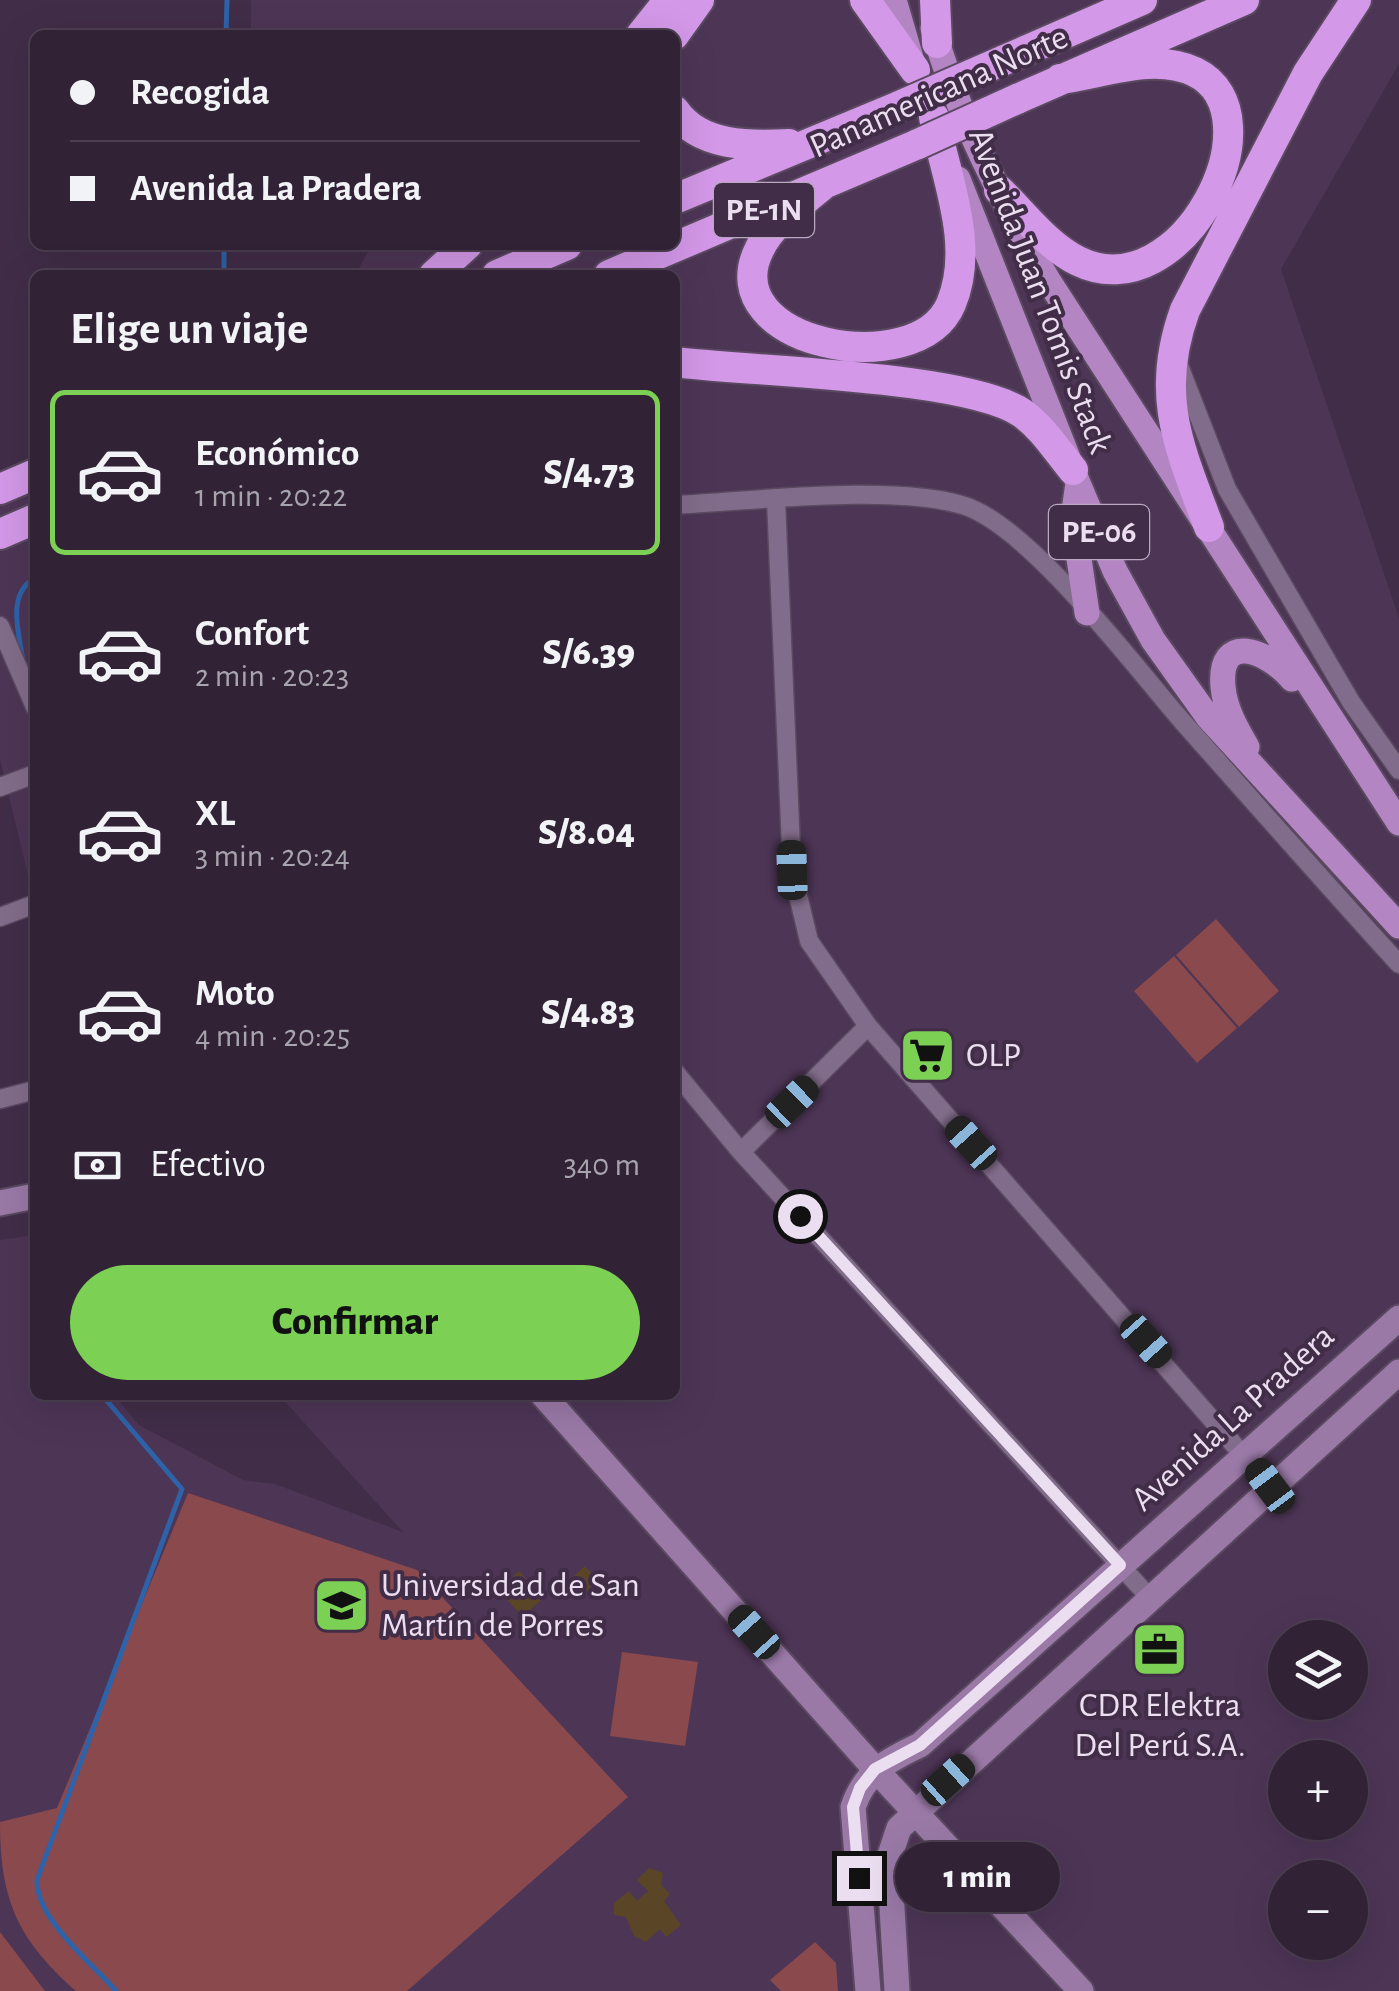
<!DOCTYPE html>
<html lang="es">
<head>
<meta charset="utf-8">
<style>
	:root { --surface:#312236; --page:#392a3e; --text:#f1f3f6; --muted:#a8a4ad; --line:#4c3f51; --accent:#7cd155 }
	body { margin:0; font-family:"Alegreya Sans",sans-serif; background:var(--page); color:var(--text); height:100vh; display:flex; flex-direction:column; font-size:38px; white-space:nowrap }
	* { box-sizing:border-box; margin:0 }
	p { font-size:32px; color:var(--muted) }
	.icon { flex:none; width:55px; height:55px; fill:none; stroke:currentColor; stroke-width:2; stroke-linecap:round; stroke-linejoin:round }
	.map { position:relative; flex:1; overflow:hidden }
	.side { position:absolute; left:30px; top:270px; width:650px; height:1130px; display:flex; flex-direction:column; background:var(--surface); border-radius:15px; box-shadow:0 10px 40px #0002,0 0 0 2px var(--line) }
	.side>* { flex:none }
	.hud { position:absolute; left:30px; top:30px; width:650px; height:220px; border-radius:15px; box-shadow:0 10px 40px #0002,0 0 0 2px var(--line); display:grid; align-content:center; height:220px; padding:0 40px; background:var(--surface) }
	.controls { position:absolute; left:1268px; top:1620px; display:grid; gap:20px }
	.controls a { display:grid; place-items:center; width:100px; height:100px; border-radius:50%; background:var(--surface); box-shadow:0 10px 40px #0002,0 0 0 2px var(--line); font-size:50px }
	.end { position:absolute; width:45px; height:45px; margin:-22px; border:12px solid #ebdef0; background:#111; box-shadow:0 0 0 5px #111 }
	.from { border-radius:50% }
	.bubble { position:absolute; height:70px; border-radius:35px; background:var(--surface); box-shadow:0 10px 40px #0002,0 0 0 2px var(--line); font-size:32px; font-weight:800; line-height:70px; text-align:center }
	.car { position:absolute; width:30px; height:60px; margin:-30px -15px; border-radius:12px; box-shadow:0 0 8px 2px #0007; background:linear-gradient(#222 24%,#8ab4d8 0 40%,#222 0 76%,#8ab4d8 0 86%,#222 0) }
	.hud b { display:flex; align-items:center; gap:35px; height:95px; font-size:38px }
	.hud b+b { border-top:2px solid var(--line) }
	.hud i { width:25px; height:25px; background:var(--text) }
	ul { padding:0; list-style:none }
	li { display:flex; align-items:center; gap:30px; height:165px; margin:0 20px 15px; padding:0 20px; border:5px solid transparent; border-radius:15px }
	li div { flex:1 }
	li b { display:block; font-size:38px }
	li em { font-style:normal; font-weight:800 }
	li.current { border-color:var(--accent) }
	li>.icon { width:90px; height:90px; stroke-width:1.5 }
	h2 { padding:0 40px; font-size:45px; line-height:120px }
	.pay { display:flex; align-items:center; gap:25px; height:110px; padding:0 40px; font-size:38px }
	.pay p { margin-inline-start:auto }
	.cta { display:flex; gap:20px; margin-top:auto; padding:20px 40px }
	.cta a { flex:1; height:115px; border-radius:60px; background:var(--accent); color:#111; font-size:40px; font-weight:800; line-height:115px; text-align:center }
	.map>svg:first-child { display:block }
	.built { fill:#4d3556; fill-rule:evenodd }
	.green { fill:#89494d }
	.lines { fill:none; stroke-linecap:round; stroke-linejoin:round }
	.stream { stroke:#2e62a9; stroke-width:5 }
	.building { fill:#5a4626 }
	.street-casing { stroke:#5a4960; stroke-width:21 }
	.secondary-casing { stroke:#5a4960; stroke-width:29 }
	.primary-casing { stroke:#5a4960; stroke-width:29 }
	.highway-casing { stroke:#5a4960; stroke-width:34 }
	.street { stroke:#826c8b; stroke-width:18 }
	.secondary { stroke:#9a79a7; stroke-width:25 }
	.primary { stroke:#b386c3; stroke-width:25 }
	.highway { stroke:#d398e8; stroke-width:30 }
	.highway-bridge-casing { stroke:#5a4960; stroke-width:34; stroke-linecap:butt }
	.highway-bridge { stroke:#d398e8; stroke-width:30 }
	.route { stroke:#ebdef0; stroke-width:12 }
	.labels { text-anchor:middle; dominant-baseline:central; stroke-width:8; stroke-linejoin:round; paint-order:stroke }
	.shield { fill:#412d48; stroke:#b8a9be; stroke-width:2.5 }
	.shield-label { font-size:32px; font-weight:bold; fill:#ebdef0 }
	.street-label { font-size:35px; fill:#ebdef0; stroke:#412d48 }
	.poi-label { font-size:35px; fill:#ebdef0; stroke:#412d48; text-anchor:start }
</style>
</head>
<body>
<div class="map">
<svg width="1399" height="1991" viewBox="0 0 1399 1991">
	<rect width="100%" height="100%" fill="#412d48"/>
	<path class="built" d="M251 0H1399V64L1281 269 1399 618V1991H0V1240L35 1235V1395H114L139 1425 243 1480 275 1484 403 1532 279 1395H675V275H355L372 245H675V35H251ZM1285 1638H1350V1702H1285ZM1285 1758H1350V1822H1285ZM1285 1878H1350V1942H1285Z
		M35 483V905L0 759V502Z"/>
	<path class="green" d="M1216 919 1279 991 1239 1027 1176 955Z
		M1174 956 1237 1028 1197 1063 1134 991Z
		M188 1493 417 1570 628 1797 407 1991H76C17 1939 0 1899 0 1822L57 1808Z
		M622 1652 698 1662 685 1746 610 1736Z
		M0 1932 45 1991H0Z
		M815 1942 836 1963 838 1991H781L770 1980Z"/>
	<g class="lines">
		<path class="stream" d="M226 35 227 0
			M224 275V245
			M23 661C19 633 6 594 35 578
			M102 1395 182 1489 37 1880C36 1919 91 1962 116 1991"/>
	</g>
	<path class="building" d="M585 1566 598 1581 576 1600 563 1586Z
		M519 1571 543 1598 523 1617 498 1590Z
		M649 1868 663 1873 661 1885 670 1894 664 1901 681 1925 666 1937 660 1929 646 1942 634 1936 626 1917 614 1915V1903L629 1891 637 1901 648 1891 637 1880Z"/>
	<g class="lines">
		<defs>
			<path id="street" d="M1178 363 1227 489 1351 702 1399 770
				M776 500 792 870 809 941 868 1026 1270 1486
				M675 505C752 501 892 484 962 505 1028 524 1134 666 1182 721 1254 802 1326 884 1399 964
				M0 626 35 707
				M0 787 35 774
				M0 917 35 904
				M675 1072 741 1152 1151 1599
				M0 1099 35 1090
				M741 1152 868 1026"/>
			<path id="secondary" d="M0 1203 35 1196
				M543 1395 875 1769 1081 1991
				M868 1991 853 1807C865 1772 888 1760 920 1745L1399 1318
				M897 1991 889 1858 899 1828 1399 1372"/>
			<path id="primary" d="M894 0 911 58
				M933 28C958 116 1002 201 1048 280L1399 823
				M958 179 1078 483 1115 571 1153 640 1208 717 1399 926
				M1078 483 1073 518 1087 613
				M1247 747C1236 728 1225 709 1223 687 1218 630 1268 651 1292 679"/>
			<path id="highway" d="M865 0 915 70
				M935 0 937 43
				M641 35 669 0
				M674 35 699 0
				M1002 61 1142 0
				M1017 99 1244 0
				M675 111C700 147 750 146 789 144
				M823 185C801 204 771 223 759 250 713 344 917 384 951 304 976 245 945 176 934 117
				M999 190C1023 213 1047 246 1078 261 1182 312 1282 114 1195 72 1154 52 1102 74 1060 79
				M675 199 899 106
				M434 275 467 245
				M497 275 567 245
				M609 275 918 144
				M675 362C753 372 965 375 1022 413 1043 428 1057 451 1073 470
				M0 489 35 474
				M1209 527C1179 447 1154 395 1185 310L1308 73 1356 0
				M0 534 35 519"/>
		</defs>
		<use href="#street" class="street-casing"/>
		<use href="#secondary" class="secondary-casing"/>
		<use href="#primary" class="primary-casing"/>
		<use href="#highway" class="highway-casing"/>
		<use href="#street" class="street"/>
		<use href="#secondary" class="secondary"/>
		<use href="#primary" class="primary"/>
		<use href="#highway" class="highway"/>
		<defs>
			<path id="highway-bridge" d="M899 106 1002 61
				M918 144 1017 99"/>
		</defs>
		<use href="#highway-bridge" class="highway-bridge-casing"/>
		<use href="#highway-bridge" class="highway-bridge"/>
	</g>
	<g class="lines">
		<path class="route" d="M800 1216 1120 1565 920 1745 875 1769 860 1788 853 1807 859 1878"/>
	</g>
	<defs>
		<symbol id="supermarket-square" viewBox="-11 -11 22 22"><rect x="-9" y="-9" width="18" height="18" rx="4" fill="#7cd155" stroke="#412d48"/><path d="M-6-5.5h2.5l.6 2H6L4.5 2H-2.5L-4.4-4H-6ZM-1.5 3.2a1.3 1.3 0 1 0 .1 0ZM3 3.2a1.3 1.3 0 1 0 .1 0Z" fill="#111"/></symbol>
		<symbol id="university-square" viewBox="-11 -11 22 22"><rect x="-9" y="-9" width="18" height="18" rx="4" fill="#7cd155" stroke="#412d48"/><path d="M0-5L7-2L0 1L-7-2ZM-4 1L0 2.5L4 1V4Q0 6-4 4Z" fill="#111"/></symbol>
		<symbol id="office-square" viewBox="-11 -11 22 22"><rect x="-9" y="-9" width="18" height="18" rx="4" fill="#7cd155" stroke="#412d48"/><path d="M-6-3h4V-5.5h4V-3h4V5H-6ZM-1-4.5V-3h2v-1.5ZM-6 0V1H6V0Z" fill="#111"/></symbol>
	</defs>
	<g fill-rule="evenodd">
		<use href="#supermarket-square" x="896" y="1024" width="63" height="63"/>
		<use href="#university-square" x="310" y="1574" width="63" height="63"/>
		<use href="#office-square" x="1128" y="1618" width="63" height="63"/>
	</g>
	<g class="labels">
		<g class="shield">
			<rect x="714" y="183" width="100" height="54" rx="8"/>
			<rect x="1049" y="505" width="100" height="54" rx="8"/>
		</g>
		<g class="shield-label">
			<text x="764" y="210">PE-1N</text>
			<text x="1099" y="532">PE-06</text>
		</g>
		<g class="street-label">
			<text transform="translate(939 92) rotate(-24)">Panamericana Norte</text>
			<text transform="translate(1040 291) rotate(69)">Avenida Juan Tomis Stack</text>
			<text transform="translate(1233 1418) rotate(-42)">Avenida La Pradera</text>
		</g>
		<g class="poi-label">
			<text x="966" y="1055">OLP</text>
			<text x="381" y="1585">Universidad de San<tspan x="381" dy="40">Martín de Porres</tspan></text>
			<text x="1160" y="1705" text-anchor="middle">CDR Elektra<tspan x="1160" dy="40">Del Perú S.A.</tspan></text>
		</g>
	</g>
</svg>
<div class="controls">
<a><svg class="icon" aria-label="layers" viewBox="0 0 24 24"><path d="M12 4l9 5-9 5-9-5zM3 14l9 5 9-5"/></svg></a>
<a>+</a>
<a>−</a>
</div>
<i class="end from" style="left:800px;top:1216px"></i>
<i class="end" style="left:859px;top:1878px"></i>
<div class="bubble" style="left:895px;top:1842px;width:165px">1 min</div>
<i class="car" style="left:792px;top:870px;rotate:358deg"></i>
<i class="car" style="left:792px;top:1102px;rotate:46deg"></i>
<i class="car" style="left:971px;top:1143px;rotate:318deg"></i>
<i class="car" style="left:1146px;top:1341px;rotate:138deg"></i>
<i class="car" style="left:1270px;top:1486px;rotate:323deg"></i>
<i class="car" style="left:754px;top:1632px;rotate:318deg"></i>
<i class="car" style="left:948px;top:1780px;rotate:48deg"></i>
<div class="hud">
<b><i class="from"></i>Recogida</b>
<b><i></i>Avenida La Pradera</b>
</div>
<section class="side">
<h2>Elige un viaje</h2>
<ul>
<li class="current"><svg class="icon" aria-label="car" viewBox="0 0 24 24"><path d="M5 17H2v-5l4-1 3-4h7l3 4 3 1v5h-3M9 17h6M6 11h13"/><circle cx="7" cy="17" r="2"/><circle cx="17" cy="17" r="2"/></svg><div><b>Económico</b><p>1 min · 20:22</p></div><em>S/4.73</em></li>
<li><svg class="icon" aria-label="car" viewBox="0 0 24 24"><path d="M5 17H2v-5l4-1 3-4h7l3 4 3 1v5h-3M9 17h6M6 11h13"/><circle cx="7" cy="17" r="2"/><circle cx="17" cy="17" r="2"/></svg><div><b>Confort</b><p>2 min · 20:23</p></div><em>S/6.39</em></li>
<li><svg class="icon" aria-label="car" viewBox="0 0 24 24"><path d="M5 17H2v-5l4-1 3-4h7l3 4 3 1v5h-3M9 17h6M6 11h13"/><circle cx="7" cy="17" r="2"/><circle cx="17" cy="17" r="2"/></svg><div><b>XL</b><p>3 min · 20:24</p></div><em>S/8.04</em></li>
<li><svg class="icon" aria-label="car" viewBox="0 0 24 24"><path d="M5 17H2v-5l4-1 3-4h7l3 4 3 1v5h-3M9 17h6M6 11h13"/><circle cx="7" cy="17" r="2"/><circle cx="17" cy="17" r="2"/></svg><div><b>Moto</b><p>4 min · 20:25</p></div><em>S/4.83</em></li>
</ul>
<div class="pay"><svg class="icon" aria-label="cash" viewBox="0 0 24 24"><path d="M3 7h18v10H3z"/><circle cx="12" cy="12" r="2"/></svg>Efectivo<p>340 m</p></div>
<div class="cta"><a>Confirmar</a></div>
</section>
</div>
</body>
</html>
